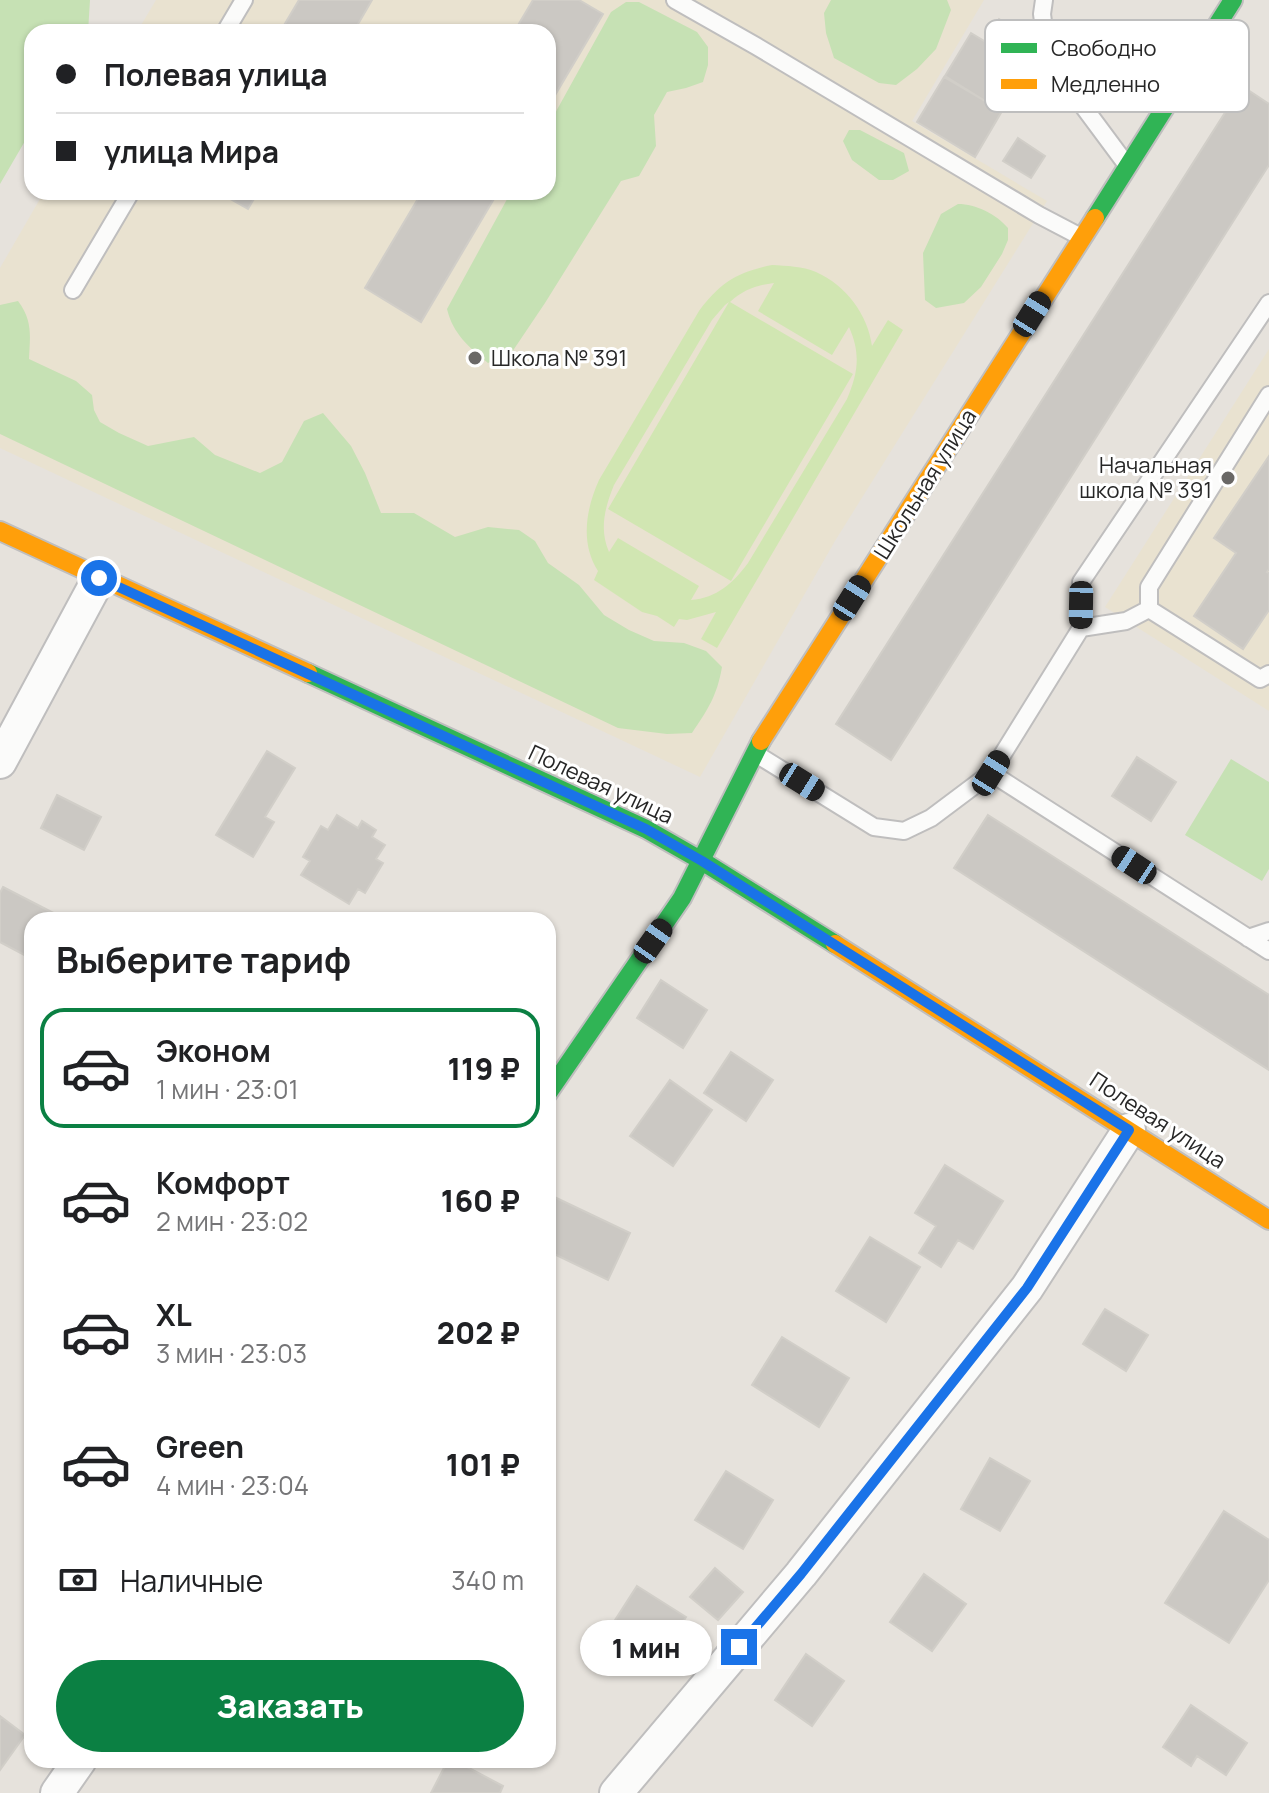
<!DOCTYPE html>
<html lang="ru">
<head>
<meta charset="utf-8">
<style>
	:root { --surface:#fff; --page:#f2f2f2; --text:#202124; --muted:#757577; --line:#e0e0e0; --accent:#0b8043 }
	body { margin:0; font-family:Manrope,sans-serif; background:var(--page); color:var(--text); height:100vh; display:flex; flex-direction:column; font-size:30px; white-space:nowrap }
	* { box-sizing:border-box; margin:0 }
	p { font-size:26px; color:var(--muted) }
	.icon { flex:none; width:44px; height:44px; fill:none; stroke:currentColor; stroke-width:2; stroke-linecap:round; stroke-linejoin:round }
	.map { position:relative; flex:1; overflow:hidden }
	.sheet { position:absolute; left:24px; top:912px; width:532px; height:856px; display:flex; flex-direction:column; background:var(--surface); border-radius:24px; box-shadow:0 2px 6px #0004 }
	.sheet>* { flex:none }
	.banner { position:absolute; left:24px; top:24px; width:532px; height:176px; border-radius:24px; box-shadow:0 2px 6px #0004; display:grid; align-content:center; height:176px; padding:0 32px; background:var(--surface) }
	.end { position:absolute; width:36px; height:36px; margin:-18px; border:10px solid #1a73e8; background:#fff; box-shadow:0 0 0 4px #fff }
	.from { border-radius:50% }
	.bubble { position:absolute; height:56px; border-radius:28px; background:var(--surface); box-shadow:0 2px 6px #0004; font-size:26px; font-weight:800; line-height:56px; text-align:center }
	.car { position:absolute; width:24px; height:48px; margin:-24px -12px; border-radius:10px; box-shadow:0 0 6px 2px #0007; background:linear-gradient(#222 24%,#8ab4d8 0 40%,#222 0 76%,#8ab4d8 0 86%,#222 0) }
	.banner b { display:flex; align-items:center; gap:28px; height:76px; font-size:30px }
	.banner b+b { border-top:2px solid var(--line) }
	.banner i { width:20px; height:20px; background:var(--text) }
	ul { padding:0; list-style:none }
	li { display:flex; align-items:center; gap:24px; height:120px; margin:0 16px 12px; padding:0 16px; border:4px solid transparent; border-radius:24px }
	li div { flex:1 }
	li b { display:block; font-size:30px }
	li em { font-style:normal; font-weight:800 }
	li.on { border-color:var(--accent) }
	li>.icon { width:72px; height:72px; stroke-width:1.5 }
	h2 { padding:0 32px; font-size:36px; line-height:96px }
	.pay { display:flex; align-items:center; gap:20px; height:88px; padding:0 32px; font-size:30px }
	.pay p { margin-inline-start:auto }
	.primary-button { display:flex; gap:16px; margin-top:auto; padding:16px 32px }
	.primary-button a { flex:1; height:92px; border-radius:48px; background:var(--accent); color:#fff; font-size:32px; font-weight:800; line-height:92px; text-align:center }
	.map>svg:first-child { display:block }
	.education { fill:#e9e2d0 }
	.green { fill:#c6e1b4 }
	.pitch { fill:#d1e6b2; fill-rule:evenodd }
	.building { fill:#cbc8c3; stroke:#d1cec8; stroke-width:2 }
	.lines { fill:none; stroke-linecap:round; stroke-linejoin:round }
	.lane-casing { stroke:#bfbebe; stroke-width:20 }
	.street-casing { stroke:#bfbebe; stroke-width:36 }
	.fast-casing { stroke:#bfbebe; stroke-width:22 }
	.slow-casing { stroke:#bfbebe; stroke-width:22 }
	.lane { stroke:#fbfbfa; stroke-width:16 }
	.street { stroke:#fbfbfa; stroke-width:32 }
	.fast { stroke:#30b455; stroke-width:18 }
	.slow { stroke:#ff9f0a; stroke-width:18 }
	.route { stroke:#1a73e8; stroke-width:10 }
	.poi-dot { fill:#6a6866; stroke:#fff; stroke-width:3 }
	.labels { text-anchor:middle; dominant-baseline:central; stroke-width:6; stroke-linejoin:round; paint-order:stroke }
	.poi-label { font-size:22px; fill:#272727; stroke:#fff; text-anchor:start }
	.street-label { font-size:22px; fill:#272727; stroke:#fff }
	.key { fill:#fff; stroke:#bebebe; stroke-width:2 }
	.key-label { font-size:22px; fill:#272727 }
</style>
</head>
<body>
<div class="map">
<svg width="1269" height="1793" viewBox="0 0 1269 1793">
	<rect width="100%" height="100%" fill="#e6e2dc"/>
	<path class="education" d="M156 0H984L912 121 1047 201 835 541 700 777 0 448V268L44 192H548V32H137Z
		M1269 349V711L1105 607Z"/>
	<path class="green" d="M0 0H90L88 32H32V129L0 184Z
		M831 0H947L951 10 936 49 917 69 896 85 879 83 834 58 826 33 824 13Z
		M626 2H639L697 32 708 47V65L703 82 686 88 667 92 654 115 656 146 639 176 621 181 545 303 512 352 488 363C469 347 453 334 447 309L511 192H548V126L611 12Z
		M849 130H860L904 153 909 171 893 180H879L852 160 843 141Z
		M958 204C976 204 996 214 1008 228V240L1002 254 981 287 964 303 936 308 925 300 923 253 941 214Z
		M18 301C33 321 30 336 29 359L76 381 92 395 94 410 100 422 119 433 148 446 194 437 215 455 260 473 282 462 304 421 323 413 351 446 365 473 381 513H414L455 537 488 527 519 530 535 541 548 563 579 585 604 615 629 630 654 641 684 643 706 651 722 667C717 696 708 709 692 733L667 734 618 728 0 434V305Z
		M1231 759 1269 782V869L1262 881 1185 835Z"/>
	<path class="pitch" d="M772 265C787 266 802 266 816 272 846 285 868 315 872 346L888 320 903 330 717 648 701 639 716 612 687 620 679 619 674 627 657 616 642 612 594 580 598 571C580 543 586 509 599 480L699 311C720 283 737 272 772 265ZM774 283 758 311 832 355 849 327C861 354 858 373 847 399L748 563C733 583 717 598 691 600L699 586 618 538 609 552C599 529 605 507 614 485L712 320 725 305 729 302 608 509 731 581 853 374 730 302C743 290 757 285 774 283Z"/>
	<path class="building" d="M299 0H372L354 31 355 32H280Z
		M533 0H579L603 14 548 107V32H514Z
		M999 19 1030 37 990 104 945 76 971 33 986 42Z
		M944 77 1002 111 975 157 917 122Z
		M1242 86 1269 104V165L891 760 836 724Z
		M1018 138 1045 156 1031 178 1003 161Z
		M218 192H258L248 209Z
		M422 192H498L421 322 365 288Z
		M1269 456V569L1267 572 1269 573V610L1243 649 1194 616 1236 553 1214 538Z
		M267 751 295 768 265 817 274 822 253 857 216 835Z
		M1137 757 1176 782 1151 821 1112 796Z
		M57 795 101 817 84 850 41 828Z
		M337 815 358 828 362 821 376 830 372 837 385 845 376 859 383 863 365 893 358 889 349 904 301 875 310 861 303 857 321 826 328 830Z
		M988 815 1269 995V1070L954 868Z
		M3 887 67 920H32V959L0 942V893Z
		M661 980 707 1010 683 1048 637 1018Z
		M731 1052 773 1080 746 1121 704 1093Z
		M670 1080 712 1110 673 1166 630 1136Z
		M945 1165 1003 1201 973 1249 958 1240 941 1267 919 1253 936 1226 915 1213Z
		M548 1194 630 1233 608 1280 548 1251Z
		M870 1237 920 1267 886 1322 836 1291Z
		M1105 1309 1148 1335 1126 1371 1083 1344Z
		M782 1337 849 1378 819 1427 752 1385Z
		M990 1458 1030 1481 1000 1531 961 1509Z
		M726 1471 773 1500 743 1549 695 1520Z
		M1224 1511 1269 1540V1580L1229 1643 1165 1603Z
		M715 1568 743 1592 718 1620 690 1597Z
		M924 1574 966 1604 932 1651 890 1622Z
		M637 1586 686 1617 657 1663 608 1631Z
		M806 1654 844 1681 812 1726 775 1700Z
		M1191 1705 1247 1743 1226 1775 1197 1756 1191 1766 1163 1747Z
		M0 1716 25 1735 0 1770Z
		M448 1760H454L503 1786 500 1793H431Z"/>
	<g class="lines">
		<defs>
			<path id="lane" d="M675 0 756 46 1039 215 1081 237
				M1044 0 1042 14 1048 59 1126 164
				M225 32 244 0
				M73 290 131 192
				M1269 395 1149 587V609L1260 679 1269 674
				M1081 628 1126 621 1149 609
				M756 754 874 827 904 831 931 818 991 773 1081 628V582L1269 303
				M991 773 1269 951
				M1248 938 1269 931"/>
			<path id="street" d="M0 762 99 578
				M57 1793 80 1760
				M616 1793 801 1574 1027 1288 1129 1130"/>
			<path id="fast" d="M1095 218 1233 0
				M308 673 646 829 702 861 835 944
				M548 1093 682 898 761 741"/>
			<path id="slow" d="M0 531 308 673
				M761 741 1095 218
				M835 944 1269 1220"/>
		</defs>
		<use href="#lane" class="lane-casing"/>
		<use href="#street" class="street-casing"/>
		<use href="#fast" class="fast-casing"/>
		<use href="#slow" class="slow-casing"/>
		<use href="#lane" class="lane"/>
		<use href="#street" class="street"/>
		<use href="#fast" class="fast"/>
		<use href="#slow" class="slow"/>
	</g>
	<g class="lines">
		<path class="route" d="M99 578 646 829 702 861 1129 1130 1027 1288 801 1574 739 1647"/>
	</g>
	<g class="poi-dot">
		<circle cx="475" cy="358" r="8"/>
		<circle cx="1228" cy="478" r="8"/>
	</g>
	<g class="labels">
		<g class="poi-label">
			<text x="491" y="358">Школа № 391</text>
			<text x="1212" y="465" text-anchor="end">Начальная<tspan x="1212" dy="25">школа № 391</tspan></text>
		</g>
		<g class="street-label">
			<text transform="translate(925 484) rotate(-58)">Школьная улица</text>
			<text transform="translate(601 784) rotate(25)">Полевая улица</text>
			<text transform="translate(1158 1120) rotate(33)">Полевая улица</text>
		</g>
	</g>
	<rect x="985" y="20" width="264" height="92" rx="12" class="key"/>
	<rect x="1001" y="43" width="36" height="10" fill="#30b455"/>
	<rect x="1001" y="79" width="36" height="10" fill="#ff9f0a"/>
	<g class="key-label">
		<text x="1051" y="56">Свободно</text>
		<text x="1051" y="92">Медленно</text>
	</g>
</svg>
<i class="end from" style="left:99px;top:578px"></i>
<i class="end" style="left:739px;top:1647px"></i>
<div class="bubble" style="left:580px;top:1620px;width:132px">1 мин</div>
<i class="car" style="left:1032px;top:314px;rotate:32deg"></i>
<i class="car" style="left:852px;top:598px;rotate:32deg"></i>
<i class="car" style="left:1081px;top:605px;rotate:181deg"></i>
<i class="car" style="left:991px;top:773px;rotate:32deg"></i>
<i class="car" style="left:802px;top:782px;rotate:122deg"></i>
<i class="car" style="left:1134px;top:865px;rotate:303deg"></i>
<i class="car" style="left:653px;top:941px;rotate:35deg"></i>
<div class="banner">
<b><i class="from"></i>Полевая улица</b>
<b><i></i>улица Мира</b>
</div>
<section class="sheet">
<h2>Выберите тариф</h2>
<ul>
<li class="on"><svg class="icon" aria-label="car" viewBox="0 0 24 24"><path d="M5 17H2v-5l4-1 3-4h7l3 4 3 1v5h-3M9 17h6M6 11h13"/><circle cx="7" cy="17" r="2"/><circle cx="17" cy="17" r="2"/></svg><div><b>Эконом</b><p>1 мин · 23:01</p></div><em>119 ₽</em></li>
<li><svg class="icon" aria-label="car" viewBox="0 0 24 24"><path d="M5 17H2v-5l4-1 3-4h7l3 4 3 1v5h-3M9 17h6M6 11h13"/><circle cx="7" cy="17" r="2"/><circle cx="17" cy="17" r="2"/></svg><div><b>Комфорт</b><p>2 мин · 23:02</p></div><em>160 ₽</em></li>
<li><svg class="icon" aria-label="car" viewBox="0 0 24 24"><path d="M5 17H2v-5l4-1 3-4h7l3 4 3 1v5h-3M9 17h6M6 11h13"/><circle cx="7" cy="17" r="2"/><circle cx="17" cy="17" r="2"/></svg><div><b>XL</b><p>3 мин · 23:03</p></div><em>202 ₽</em></li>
<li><svg class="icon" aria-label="car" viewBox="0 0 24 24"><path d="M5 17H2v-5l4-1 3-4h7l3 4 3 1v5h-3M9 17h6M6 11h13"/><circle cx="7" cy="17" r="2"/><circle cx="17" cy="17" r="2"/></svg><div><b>Green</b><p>4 мин · 23:04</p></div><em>101 ₽</em></li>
</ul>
<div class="pay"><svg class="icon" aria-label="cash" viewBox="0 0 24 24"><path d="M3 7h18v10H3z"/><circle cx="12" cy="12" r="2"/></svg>Наличные<p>340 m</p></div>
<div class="primary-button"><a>Заказать</a></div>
</section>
</div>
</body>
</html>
